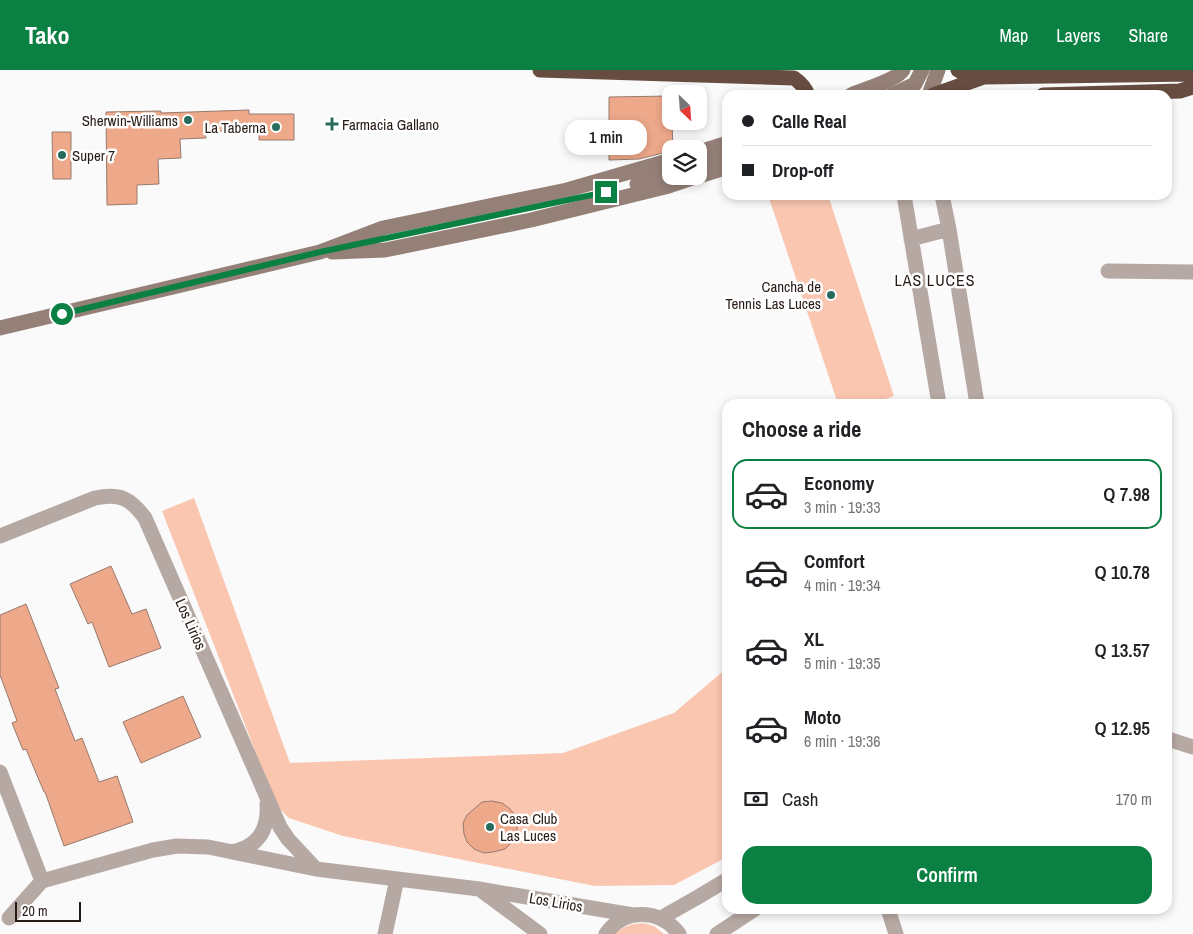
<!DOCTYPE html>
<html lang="en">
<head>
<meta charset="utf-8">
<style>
	:root { --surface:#fff; --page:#f6f6f6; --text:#202124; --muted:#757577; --line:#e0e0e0; --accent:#0b8043 }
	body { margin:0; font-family:"Archivo Narrow",sans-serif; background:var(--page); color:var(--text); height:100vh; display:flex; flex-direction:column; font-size:19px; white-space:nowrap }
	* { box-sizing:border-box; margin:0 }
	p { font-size:16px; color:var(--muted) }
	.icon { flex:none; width:28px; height:28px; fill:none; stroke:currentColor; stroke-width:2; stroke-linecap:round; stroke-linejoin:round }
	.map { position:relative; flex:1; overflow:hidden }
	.sheet { position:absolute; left:722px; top:329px; width:450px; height:515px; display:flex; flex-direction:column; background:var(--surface); border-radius:15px; box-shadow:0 2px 8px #0003 }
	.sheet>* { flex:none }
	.guide { position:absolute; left:722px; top:20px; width:450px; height:110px; border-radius:15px; box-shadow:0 2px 8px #0003; display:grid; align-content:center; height:110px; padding:0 20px; background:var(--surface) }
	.needle { width:32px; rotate:155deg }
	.controls { position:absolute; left:662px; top:15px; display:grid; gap:10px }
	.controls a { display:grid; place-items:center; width:45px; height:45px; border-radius:10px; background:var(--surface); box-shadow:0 2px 8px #0003; font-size:25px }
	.scale { position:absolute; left:15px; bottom:12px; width:66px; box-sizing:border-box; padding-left:5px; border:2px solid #271b16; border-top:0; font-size:14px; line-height:18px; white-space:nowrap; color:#271b16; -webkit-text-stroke:4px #fff; paint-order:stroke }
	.end { position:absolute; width:22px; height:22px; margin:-11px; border:6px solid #0b8043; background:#fff; box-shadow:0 0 0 2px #fff }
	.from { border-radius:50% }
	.bubble { position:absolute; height:35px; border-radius:15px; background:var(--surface); box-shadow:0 2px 8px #0003; font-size:16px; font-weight:600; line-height:35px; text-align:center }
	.guide b { display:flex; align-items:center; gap:18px; height:48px; font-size:19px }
	.guide b+b { border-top:1px solid var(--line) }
	.guide i { width:12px; height:12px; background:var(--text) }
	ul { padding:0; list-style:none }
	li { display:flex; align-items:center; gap:15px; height:70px; margin:0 10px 8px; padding:0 10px; border:2px solid transparent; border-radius:15px }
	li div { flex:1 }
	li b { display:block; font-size:19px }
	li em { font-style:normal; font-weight:600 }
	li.current { border-color:var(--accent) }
	li>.icon { width:45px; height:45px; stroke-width:1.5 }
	h2 { padding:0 20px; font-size:22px; line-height:60px }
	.pay { display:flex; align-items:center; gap:12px; height:55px; padding:0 20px; font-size:19px }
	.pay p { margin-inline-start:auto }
	.cta { display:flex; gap:10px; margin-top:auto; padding:10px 20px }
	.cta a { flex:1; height:58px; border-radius:15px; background:var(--accent); color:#fff; font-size:20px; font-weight:600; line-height:58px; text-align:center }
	header { display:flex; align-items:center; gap:30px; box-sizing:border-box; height:70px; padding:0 25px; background:var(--accent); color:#fff }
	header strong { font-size:24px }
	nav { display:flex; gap:28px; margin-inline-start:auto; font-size:18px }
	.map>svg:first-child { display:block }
	.green { fill:#fac6b0 }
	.building { fill:#eea88a; stroke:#977a6e }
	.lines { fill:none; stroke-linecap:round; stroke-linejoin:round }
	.street { stroke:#b6a8a2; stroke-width:15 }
	.secondary { stroke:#958078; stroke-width:15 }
	.highway { stroke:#674d41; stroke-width:15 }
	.secondary-bridge { stroke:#958078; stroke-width:15 }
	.route { stroke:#0b8043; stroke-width:6 }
	.poi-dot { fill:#296c5e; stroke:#fff; stroke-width:2 }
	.labels { text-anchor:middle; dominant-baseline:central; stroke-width:5; stroke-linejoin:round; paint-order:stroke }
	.poi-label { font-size:15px; fill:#271b16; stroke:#fff; text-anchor:end }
	.street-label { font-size:15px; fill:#271b16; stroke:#fff }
	.neighbourhood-label { font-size:16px; letter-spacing:1px; fill:#271b16; stroke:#fff }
</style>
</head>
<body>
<header>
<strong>Tako</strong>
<nav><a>Map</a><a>Layers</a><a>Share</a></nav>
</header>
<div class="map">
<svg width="1193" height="864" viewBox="0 0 1193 864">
	<rect width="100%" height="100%" fill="#fafafa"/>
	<path class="green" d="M768 125H828L894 326 872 334H838Z
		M194 428 290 693 563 683 674 643 727 598V787L674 815 595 816 343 766 289 748 277 736 264 704 162 441Z
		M643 853 654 856 664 864H614C624 856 631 854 643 853Z"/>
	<path class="building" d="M671 26 673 79H671V81L639 89 609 90V27Z
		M249 40V44H294V70H259V59L205 62 206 68 180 69 181 88 158 89 159 114 137 115V134L107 135 106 42 161 41V43Z
		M52 62H71V109H53Z
		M111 496 132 544 146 539 161 578 109 597 92 552 88 554 70 514Z
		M26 534 59 618 55 619 75 671 82 668 99 712 117 706 133 752 64 776 45 722H44L26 679 23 680 12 653 17 651 0 605V545Z
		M183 626 201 667 141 693 123 652Z
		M492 731 502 733 509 738 515 745 517 753V762L513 771 505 779 493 782 484 783 474 779 467 772 464 764 463 753 467 745 482 732Z"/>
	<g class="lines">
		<path class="street" d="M904 125 939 334
			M942 125 949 159 977 334
			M911 169 949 159
			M1108 201 1193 202
			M0 466 95 428C120 423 130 428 145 448L280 757 288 769 316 799
			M1168 669 1193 677
			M0 702 42 811
			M232 782C258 777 269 760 267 734
			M482 821 540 864
			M888 839 896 864
			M9 848 42 811 153 780 177 776 208 777 316 799 479 819 633 845
			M661 848 698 827 728 809
			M385 864 397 809
			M606 864C624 837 661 839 679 864
			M717 864 755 839"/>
		<path class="secondary" d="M851 25C862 20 897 10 903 0
			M929 25 938 0
			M699 82 728 73
			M699 94 728 85
			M699 106 728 97
			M637 114 671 103
			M332 182 385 180 531 150 669 116 698 106
			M0 258 320 182 383 158 567 120 671 90"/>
		<path class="highway" d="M540 0 794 8C801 13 805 17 808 25
			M958 0 967 5 982 7
			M933 25 984 7 1193 4
			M1043 25 1180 21 1193 17"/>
		<path class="secondary-bridge" d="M892 25 915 14 922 0"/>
	</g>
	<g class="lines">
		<path class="route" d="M62 244 320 182 606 122"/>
	</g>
	<g class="poi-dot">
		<circle cx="188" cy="50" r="5"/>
		<path d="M329.5 46.5h5v5h5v5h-5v5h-5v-5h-5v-5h5z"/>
		<circle cx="276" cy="57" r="5"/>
		<circle cx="62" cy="85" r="5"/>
		<circle cx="831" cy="225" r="5"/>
		<circle cx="490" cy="757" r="5"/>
	</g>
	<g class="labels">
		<g class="poi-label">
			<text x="178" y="50">Sherwin-Williams</text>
			<text x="342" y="54" text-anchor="start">Farmacia Gallano</text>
			<text x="266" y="57">La Taberna</text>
			<text x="72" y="85" text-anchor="start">Super 7</text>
			<text x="821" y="216">Cancha de<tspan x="821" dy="17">Tennis Las Luces</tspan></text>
			<text x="500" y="748" text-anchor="start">Casa Club<tspan x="500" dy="17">Las Luces</tspan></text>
		</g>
		<g class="street-label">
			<text transform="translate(191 554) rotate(66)">Los Lirios</text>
			<text transform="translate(556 832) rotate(10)">Los Lirios</text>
		</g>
		<g class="neighbourhood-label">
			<text x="935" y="210">LAS LUCES</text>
		</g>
	</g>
</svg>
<div class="controls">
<a><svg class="needle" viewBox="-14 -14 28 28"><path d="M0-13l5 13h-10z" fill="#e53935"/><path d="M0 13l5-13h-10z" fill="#757577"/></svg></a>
<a><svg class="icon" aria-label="layers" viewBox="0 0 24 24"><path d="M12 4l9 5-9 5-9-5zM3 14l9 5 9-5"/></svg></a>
</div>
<div class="scale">20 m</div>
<i class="end from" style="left:62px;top:244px"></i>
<i class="end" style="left:606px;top:122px"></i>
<div class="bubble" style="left:565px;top:50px;width:82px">1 min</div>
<div class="guide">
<b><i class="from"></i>Calle Real</b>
<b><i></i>Drop-off</b>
</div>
<section class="sheet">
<h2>Choose a ride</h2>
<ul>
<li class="current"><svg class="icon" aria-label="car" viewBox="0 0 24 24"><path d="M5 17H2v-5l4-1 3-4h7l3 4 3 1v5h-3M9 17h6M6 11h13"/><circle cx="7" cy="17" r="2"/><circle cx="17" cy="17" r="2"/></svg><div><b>Economy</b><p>3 min · 19:33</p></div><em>Q 7.98</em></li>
<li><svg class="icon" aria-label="car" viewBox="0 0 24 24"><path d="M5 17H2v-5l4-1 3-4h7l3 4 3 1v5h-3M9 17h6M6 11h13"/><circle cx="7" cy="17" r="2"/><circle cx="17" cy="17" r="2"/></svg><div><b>Comfort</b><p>4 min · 19:34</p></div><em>Q 10.78</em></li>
<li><svg class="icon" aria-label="car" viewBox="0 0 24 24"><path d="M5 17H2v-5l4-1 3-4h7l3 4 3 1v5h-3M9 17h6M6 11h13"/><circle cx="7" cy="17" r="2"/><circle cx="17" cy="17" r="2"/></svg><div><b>XL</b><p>5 min · 19:35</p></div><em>Q 13.57</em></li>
<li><svg class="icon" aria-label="car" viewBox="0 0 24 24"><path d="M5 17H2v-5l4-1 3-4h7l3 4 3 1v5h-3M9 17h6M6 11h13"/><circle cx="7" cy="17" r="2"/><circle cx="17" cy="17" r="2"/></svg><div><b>Moto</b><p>6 min · 19:36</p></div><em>Q 12.95</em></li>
</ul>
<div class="pay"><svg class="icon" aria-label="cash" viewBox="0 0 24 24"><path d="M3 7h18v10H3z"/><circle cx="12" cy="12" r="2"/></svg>Cash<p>170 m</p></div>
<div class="cta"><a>Confirm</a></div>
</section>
</div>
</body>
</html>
